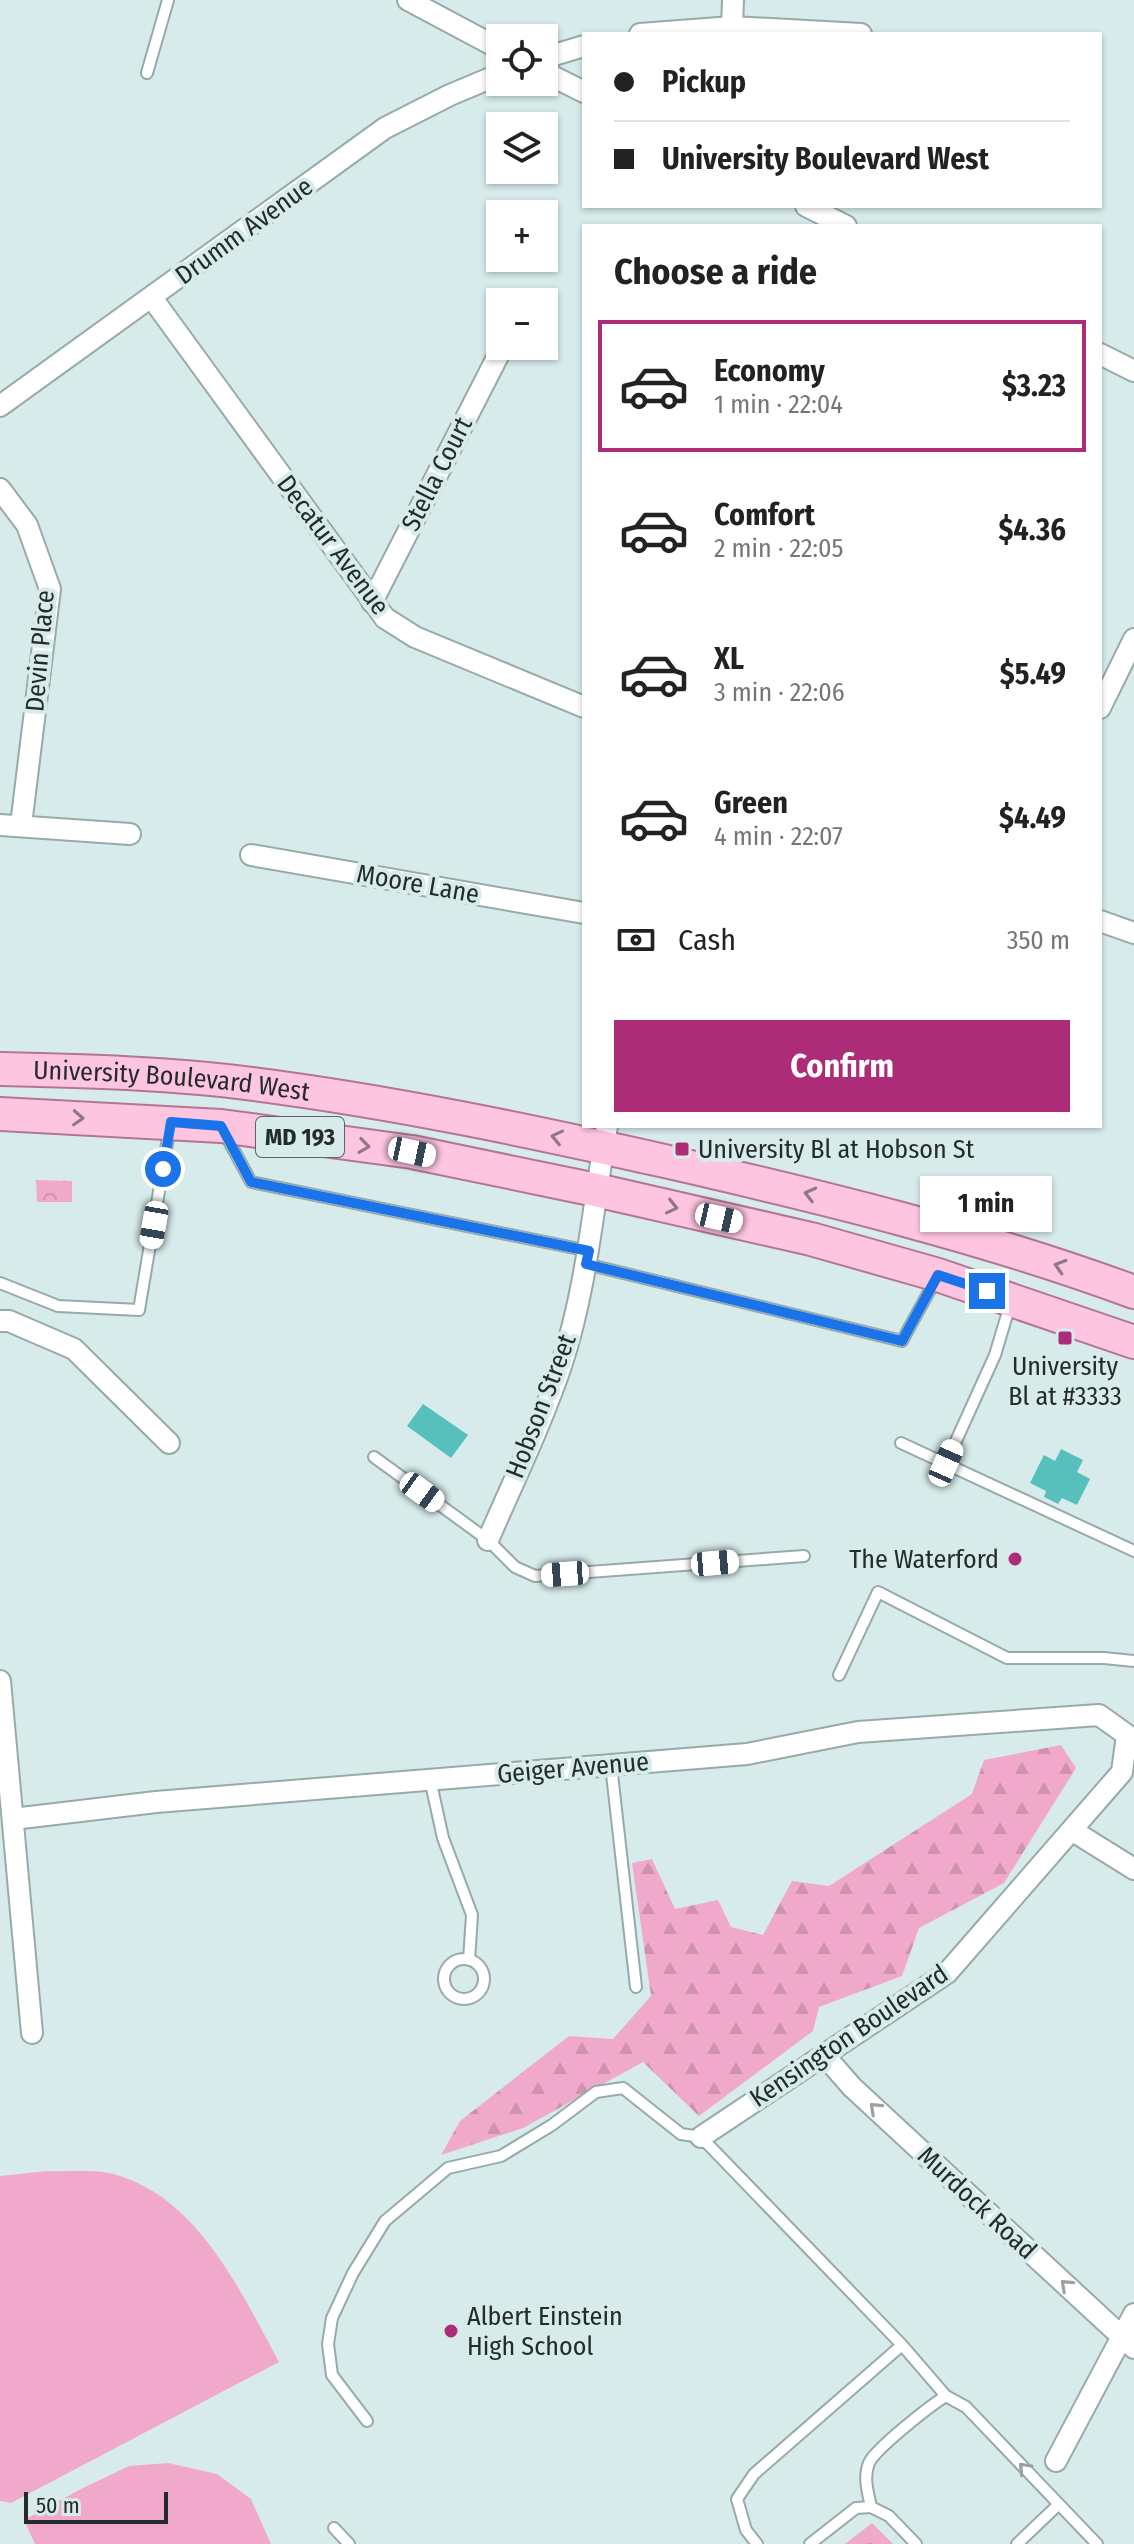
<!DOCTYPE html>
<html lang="en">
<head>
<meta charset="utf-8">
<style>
	:root { --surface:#fff; --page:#f2f2f2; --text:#222; --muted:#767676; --line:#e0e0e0; --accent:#ad2c77 }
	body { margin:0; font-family:"Fira Sans Condensed",sans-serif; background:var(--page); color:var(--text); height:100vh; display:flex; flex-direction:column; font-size:30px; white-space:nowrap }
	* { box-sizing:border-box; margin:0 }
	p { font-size:26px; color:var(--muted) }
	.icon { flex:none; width:44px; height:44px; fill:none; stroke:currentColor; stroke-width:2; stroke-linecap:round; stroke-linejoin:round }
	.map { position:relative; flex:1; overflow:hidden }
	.panel { position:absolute; left:582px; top:224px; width:520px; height:904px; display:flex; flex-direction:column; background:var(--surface); border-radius:0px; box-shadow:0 2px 6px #0004 }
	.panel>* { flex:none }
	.banner { position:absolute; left:582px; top:32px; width:520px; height:176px; border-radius:0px; box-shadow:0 2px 6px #0004; display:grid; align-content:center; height:176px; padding:0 32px; background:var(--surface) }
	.tools { position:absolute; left:486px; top:24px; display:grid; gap:16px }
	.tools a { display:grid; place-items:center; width:72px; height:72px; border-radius:0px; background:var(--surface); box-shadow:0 2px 6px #0004; font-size:40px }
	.scale { position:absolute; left:24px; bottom:20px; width:144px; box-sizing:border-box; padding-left:8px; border:4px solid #242b2b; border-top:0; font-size:22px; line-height:28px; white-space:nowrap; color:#242b2b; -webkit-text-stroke:6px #d7ebea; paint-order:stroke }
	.end { position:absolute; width:36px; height:36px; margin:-18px; border:10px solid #1a73e8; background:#fff; box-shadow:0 0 0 4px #fff }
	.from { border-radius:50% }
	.bubble { position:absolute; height:56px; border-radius:0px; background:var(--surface); box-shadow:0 2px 6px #0004; font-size:26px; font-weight:700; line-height:56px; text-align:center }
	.car { position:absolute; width:24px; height:48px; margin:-24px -12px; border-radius:10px; box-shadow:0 0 6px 2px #0007; background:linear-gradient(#fff 24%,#345 0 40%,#fff 0 76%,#345 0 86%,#fff 0) }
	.banner b { display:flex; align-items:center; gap:28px; height:76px; font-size:30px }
	.banner b+b { border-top:2px solid var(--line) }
	.banner i { width:20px; height:20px; background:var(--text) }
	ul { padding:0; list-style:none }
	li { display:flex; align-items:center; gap:24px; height:132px; margin:0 16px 12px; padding:0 16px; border:4px solid transparent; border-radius:0px }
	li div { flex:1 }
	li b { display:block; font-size:30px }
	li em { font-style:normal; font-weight:700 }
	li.on { border-color:var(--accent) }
	li>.icon { width:72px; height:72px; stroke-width:1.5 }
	h2 { padding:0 32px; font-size:36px; line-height:96px }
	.pay { display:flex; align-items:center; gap:20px; height:88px; padding:0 32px; font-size:30px }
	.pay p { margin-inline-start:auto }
	.button { display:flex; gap:16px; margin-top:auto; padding:16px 32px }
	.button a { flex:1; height:92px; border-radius:0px; background:var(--accent); color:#fff; font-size:32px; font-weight:700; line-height:92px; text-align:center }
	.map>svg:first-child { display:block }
	.forest { fill:url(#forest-firs) }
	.park { fill:url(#park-crowns) }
	.garden { fill:#f1a9cb }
	.water { fill:#57bfbc }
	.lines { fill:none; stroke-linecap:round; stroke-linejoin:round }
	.service-casing { stroke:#97aaa9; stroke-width:14 }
	.minor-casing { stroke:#97aaa9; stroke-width:24 }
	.primary-casing { stroke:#b27694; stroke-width:36 }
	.service { stroke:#fff; stroke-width:10 }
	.minor { stroke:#fff; stroke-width:20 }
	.primary { stroke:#fec5e1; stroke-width:32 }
	.oneway { stroke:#917886 }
	.oneway2 { stroke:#9ca0a0 }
	.route { stroke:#1a73e8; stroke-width:10 }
	.poi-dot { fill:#ad2c77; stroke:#d7ebea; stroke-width:3 }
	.labels { text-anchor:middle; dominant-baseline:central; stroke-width:8; stroke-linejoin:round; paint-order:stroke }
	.shield { fill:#d7ebea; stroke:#5a6564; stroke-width:2 }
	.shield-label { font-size:24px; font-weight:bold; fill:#242b2b }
	.street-label { font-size:26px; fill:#242b2b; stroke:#d7ebea }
	.poi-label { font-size:26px; fill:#242b2b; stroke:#d7ebea; text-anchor:start }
</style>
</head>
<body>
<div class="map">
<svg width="1134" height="2544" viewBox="0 0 1134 2544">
	<defs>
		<pattern id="forest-firs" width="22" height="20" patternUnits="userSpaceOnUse" patternTransform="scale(2)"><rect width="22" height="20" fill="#f1a9cb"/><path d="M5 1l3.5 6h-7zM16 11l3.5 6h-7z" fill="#ce92ae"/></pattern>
		<pattern id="park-crowns" width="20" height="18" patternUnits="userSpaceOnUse" patternTransform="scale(2)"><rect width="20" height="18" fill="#f1a9cb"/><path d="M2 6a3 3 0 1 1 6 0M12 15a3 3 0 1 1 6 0" fill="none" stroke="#ce92ae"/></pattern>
	</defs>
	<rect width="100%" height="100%" fill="#d7ebea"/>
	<path class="forest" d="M1061 1745 1076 1768 1004 1883 919 1928 902 1976 819 2007 813 2031 699 2116 643 2062 523 2128 441 2155 460 2121 569 2036 613 2039 651 1996 632 1863 652 1859 675 1909 718 1900 731 1927 763 1935 792 1881 829 1886 972 1794 984 1760Z"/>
	<path class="park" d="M36 1180 72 1181V1202H37Z
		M872 2523 893 2544H845Z"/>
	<path class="garden" d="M47 2171C68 2172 94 2169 114 2174 199 2198 240 2291 279 2362L11 2503 0 2501V2176Z
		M168 2463 217 2474 251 2499 271 2544H35L24 2520 81 2489 129 2466Z"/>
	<path class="water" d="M423 1404 468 1435 451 1458 407 1426Z
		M1061 1449 1083 1460 1077 1472 1090 1479 1077 1505 1062 1498 1058 1504 1044 1497 1046 1491 1030 1483 1044 1455 1055 1461Z"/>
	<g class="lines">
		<defs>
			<path id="service" d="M147 73 168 0
				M224 1132 251 1182 589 1251
				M586 1264 902 1341 937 1277
				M0 1283 58 1306 139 1310 170 1126
				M901 1443 1134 1551
				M374 1457 488 1540 515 1567 535 1576 804 1556
				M946 1463 995 1355 1010 1305
				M839 1675 878 1592 1007 1658H1104L1134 1661
				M611 1765 636 1987
				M430 1779 443 1838 472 1915 469 1960
				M444 1979a20 20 0 1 1 40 0a20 20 0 1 1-40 0Z
				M902 2345 946 2396
				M367 2421 332 2375 328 2344 332 2318 353 2273 385 2221 448 2168 501 2156 552 2125 596 2092 623 2088 681 2134 701 2137 902 2345 754 2474 737 2499 746 2530 757 2544
				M334 2528 349 2544
				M810 2544 856 2508 871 2507
				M916 2544 889 2516 871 2507C868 2492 863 2478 869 2463 875 2449 931 2405 946 2396L966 2407 1097 2544
				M1017 2544 1059 2504"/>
			<path id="minor" d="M408 0 500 49
				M732 27 733 0
				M640 34 732 27 861 34
				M544 58 584 46
				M544 72 584 92
				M806 206 846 226
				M152 298 385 618 415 637 584 707
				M1100 354 1134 371
				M0 406 385 128 450 95 500 74
				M0 489 27 525 50 589 21 825
				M372 602 503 346
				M1100 708 1134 639
				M0 825 130 834
				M251 855 584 913
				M1100 921 1134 933
				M0 1321H9L74 1349 169 1443
				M488 1540C513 1482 541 1425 561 1366 587 1288 593 1206 607 1126
				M0 1681 32 2033
				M13 1819 156 1802 747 1754 858 1732 1099 1715 1127 1735
				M1073 1831 1134 1869
				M824 2055 852 2087 1134 2348
				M701 2137 947 1973 1122 1772 1127 1735
				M1056 2461 1134 2314"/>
			<g id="primary">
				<path id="s1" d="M0 1069C84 1071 169 1073 253 1084 393 1102 531 1131 669 1162 826 1198 982 1236 1134 1292"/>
				<path d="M0 1114 221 1126 412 1152 596 1190 811 1239 938 1275 1134 1342"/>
			</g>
		</defs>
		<use href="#service" class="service-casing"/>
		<use href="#minor" class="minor-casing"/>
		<use href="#primary" class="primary-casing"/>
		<use href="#service" class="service"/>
		<use href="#minor" class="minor"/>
		<use href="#primary" class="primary"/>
	</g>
	<defs><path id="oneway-chevron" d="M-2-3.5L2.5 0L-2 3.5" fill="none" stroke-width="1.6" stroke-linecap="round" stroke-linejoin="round" transform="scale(2)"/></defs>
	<g class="oneway">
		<use href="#oneway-chevron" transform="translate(78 1118) rotate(3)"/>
		<use href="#oneway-chevron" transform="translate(557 1137) rotate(-167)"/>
		<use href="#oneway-chevron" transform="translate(364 1146) rotate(8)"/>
		<use href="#oneway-chevron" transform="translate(810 1194) rotate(-166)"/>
		<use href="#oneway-chevron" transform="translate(672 1207) rotate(13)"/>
		<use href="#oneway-chevron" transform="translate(1060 1266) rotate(-163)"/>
	</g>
	<g class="oneway2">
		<use href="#oneway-chevron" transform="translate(875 2108) rotate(-137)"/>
		<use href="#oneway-chevron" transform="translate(1066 2285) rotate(-137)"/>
		<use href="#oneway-chevron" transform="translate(1024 2468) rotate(-134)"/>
	</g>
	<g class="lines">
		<path class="route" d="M163 1169 171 1122 221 1126 251 1182 589 1251 586 1264 902 1341 938 1275 987 1291"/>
	</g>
	<g class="poi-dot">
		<rect x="674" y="1141" width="16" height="16" rx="4"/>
		<rect x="1057" y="1330" width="16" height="16" rx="4"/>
		<circle cx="1015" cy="1559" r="8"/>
		<circle cx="451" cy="2331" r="8"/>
	</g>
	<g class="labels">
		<rect class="shield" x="256" y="1117" width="88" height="40" rx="6"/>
		<g class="shield-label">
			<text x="300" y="1137">MD 193</text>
		</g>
		<g class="street-label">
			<text transform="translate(244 231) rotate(-36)">Drumm Avenue</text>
			<text transform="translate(437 474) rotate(-63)">Stella Court</text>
			<text transform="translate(333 545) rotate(53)">Decatur Avenue</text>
			<text transform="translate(40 651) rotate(-85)">Devin Place</text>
			<text transform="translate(418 884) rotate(10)">Moore Lane</text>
			<text stroke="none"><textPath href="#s1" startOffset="172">University Boulevard West</textPath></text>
			<text transform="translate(541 1406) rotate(-69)">Hobson Street</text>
			<text transform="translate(573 1768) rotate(-5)">Geiger Avenue</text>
			<text transform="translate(849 2036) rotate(-34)">Kensington Boulevard</text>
			<text transform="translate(977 2203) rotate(43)">Murdock Road</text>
		</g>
		<g class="poi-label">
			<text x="698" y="1149">University Bl at Hobson St</text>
			<text x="1065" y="1366" text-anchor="middle">University<tspan x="1065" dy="30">Bl at #3333</tspan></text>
			<text x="999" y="1559" text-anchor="end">The Waterford</text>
			<text x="467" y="2316">Albert Einstein<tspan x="467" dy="30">High School</tspan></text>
		</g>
	</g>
</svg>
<div class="tools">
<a><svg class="icon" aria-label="locate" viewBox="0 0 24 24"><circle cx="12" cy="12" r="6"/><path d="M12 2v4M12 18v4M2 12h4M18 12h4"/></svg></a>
<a><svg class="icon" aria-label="layers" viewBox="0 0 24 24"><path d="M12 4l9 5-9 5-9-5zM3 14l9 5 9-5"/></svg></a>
<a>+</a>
<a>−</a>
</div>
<div class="scale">50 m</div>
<i class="end from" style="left:163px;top:1169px"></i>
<i class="end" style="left:987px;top:1291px"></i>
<div class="bubble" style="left:920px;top:1176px;width:132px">1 min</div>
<i class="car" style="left:412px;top:1152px;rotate:102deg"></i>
<i class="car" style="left:719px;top:1218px;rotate:103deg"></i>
<i class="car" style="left:154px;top:1225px;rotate:190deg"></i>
<i class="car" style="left:946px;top:1463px;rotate:24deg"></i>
<i class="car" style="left:422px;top:1492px;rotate:126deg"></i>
<i class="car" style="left:715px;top:1563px;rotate:85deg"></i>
<i class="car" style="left:565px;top:1574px;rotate:266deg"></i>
<div class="banner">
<b><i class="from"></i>Pickup</b>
<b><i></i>University Boulevard West</b>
</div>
<section class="panel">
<h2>Choose a ride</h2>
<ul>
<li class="on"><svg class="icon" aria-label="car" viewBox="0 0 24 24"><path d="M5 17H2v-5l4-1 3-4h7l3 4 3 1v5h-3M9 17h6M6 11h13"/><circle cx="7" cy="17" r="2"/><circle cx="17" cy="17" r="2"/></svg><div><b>Economy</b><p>1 min · 22:04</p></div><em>$3.23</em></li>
<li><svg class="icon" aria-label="car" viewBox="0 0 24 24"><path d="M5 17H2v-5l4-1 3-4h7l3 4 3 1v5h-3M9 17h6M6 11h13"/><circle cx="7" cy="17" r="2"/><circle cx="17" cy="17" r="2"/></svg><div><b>Comfort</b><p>2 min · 22:05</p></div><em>$4.36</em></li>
<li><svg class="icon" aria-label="car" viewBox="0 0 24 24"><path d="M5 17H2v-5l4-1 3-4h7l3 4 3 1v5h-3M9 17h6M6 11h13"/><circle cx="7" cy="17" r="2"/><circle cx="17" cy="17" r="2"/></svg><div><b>XL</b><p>3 min · 22:06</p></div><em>$5.49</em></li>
<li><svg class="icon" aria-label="car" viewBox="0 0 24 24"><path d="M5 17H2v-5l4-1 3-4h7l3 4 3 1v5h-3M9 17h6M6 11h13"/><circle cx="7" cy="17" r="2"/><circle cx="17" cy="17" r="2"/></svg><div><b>Green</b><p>4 min · 22:07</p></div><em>$4.49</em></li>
</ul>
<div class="pay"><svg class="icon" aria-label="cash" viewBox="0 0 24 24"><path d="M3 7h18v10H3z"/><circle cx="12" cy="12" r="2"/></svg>Cash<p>350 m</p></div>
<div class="button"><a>Confirm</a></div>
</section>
</div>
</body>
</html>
